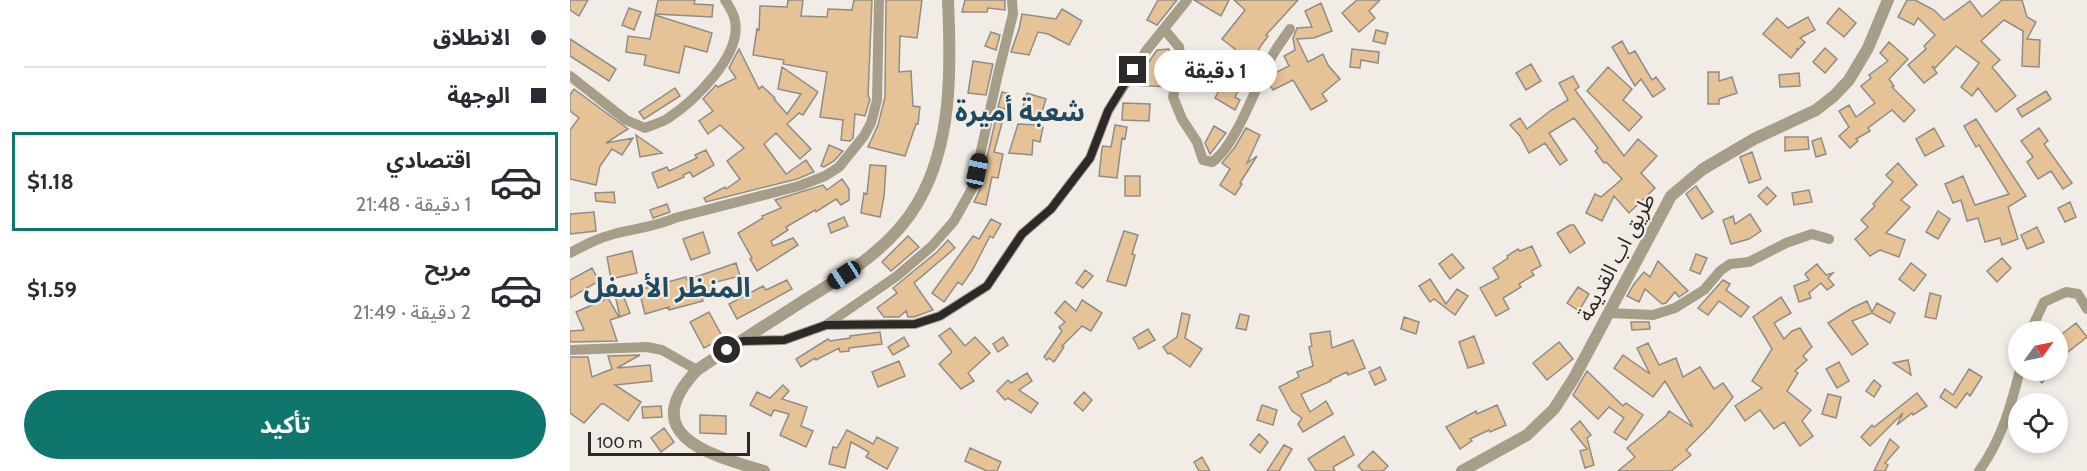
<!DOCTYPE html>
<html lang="ar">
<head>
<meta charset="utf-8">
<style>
	:root { --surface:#fff; --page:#f7f7f7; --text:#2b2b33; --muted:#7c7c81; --line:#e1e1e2; --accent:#0f766e }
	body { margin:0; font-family:Cabin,"Noto Sans Arabic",sans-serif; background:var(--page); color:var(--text); direction:rtl; height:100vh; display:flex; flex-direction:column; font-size:22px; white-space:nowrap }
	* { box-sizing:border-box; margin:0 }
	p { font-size:20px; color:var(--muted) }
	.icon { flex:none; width:33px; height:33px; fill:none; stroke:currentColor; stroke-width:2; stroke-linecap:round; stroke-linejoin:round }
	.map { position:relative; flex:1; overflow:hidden; direction:ltr }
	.details { display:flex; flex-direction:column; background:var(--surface); width:570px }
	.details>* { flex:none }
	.hud { display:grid; align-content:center; height:132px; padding:0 24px; background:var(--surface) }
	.needle { width:39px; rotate:57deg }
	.buttons { position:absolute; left:1438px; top:321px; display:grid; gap:12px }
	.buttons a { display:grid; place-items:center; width:60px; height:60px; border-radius:50%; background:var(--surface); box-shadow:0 3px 9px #0003; font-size:30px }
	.scale { position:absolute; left:18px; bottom:15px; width:162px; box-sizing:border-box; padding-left:6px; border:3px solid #2c2a28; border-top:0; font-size:16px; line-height:21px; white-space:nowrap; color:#2c2a28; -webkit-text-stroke:4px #f2ece6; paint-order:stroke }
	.end { position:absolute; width:27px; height:27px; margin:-14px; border:8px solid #2c2a28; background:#fff; box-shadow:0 0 0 3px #fff }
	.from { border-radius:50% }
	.bubble { position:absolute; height:42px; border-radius:21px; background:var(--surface); box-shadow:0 3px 9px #0003; font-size:20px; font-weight:700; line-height:42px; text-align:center; direction:rtl }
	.car { position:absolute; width:18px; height:36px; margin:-18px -9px; border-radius:8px; box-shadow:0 0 4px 2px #0007; background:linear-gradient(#222 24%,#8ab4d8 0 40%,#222 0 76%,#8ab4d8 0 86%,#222 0) }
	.hud b { display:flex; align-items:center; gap:21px; height:57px; font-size:22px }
	.hud b+b { border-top:2px solid var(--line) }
	.hud i { width:15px; height:15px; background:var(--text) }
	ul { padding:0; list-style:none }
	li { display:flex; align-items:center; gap:18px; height:99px; margin:0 12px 9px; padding:0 12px; border:3px solid transparent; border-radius:0px }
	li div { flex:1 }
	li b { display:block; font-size:22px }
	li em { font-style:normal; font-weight:700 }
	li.on { border-color:var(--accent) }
	li>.icon { width:54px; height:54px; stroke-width:1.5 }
	.action { display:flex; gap:12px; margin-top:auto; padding:12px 24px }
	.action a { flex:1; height:69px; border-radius:36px; background:var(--accent); color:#fff; font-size:24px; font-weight:700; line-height:69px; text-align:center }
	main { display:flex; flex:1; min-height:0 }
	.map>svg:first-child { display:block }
	.building { fill:#e5c396; stroke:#918c86; stroke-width:1.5 }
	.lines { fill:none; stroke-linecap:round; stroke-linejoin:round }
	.minor { stroke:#a79e89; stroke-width:10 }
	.tertiary { stroke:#a79e89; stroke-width:12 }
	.route { stroke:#2c2a28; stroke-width:8 }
	.labels { text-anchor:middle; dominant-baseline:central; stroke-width:4.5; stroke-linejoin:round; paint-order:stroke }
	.street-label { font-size:21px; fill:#2c2a28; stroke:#f2ece6 }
	.district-label { font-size:27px; font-weight:bold; fill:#1e4b60; stroke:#f2ece6 }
</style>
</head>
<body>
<main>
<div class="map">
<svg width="1517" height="471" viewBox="0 0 1517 471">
	<rect width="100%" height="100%" fill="#f2ece6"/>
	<path class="building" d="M0 0H18L9 16 0 10Z
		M88 0H125L124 4 143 5 142 17 85 14Z
		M218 0H233L231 16 257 17 258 9 282 10 284 0H302L298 96 300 99 295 116 285 114 283 138 280 141 271 140 273 120 250 117 257 72 213 64 214 60 183 55 187 29 189 30 190 6 217 7Z
		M316 0H352L347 38 330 36 329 72 341 71 343 106 350 107 348 124H346L335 156 298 147 308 125 315 97Z
		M395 0H435V10L418 8 417 12H392Z
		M588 0H607L587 25 577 20Z
		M624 0H659L651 16Z
		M664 0H728L696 35 698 36 690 47 673 83 665 97 670 100 665 110 645 98 660 70 658 69 666 50 652 39 675 10Z
		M787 0H810L799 11 805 18 789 32 772 13Z
		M1337 0H1345L1364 10 1374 20 1400 1 1412 17 1432 0H1452L1457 17 1466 22 1457 39 1470 40 1469 67 1452 66 1453 31 1434 20 1411 41 1430 60 1422 67 1446 96 1426 112 1408 88 1402 96 1391 87 1409 63 1386 46 1365 68 1362 66 1367 73 1354 83 1338 65 1356 49 1354 46 1365 35 1348 18 1344 25 1328 17Z
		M751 3 762 31 744 38 727 39 738 62 753 54 758 65 770 79 752 94 757 101 741 110 723 80 703 90 698 81 701 75 719 66 714 56 725 50 723 38 727 28 742 27 735 11Z
		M59 8 71 12 64 30 52 25Z
		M1269 8 1286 23 1274 37 1257 23Z
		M492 9 512 21 499 45 478 34 468 32 459 55 441 52 449 29 452 14 486 19Z
		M85 15 142 33 137 52 115 46 109 73 74 65 76 55 56 52 58 36 80 39Z
		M1238 17 1245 30 1230 38 1235 42 1228 50 1227 48V51L1221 58 1193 34 1207 18 1218 28Z
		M806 30 818 33 815 44 803 41Z
		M421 32 430 35 426 50 415 46Z
		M0 39 46 69 39 81 0 56Z
		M1052 41 1059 54 1065 51 1082 80 1086 77 1095 89 1083 97 1071 79 1065 86 1042 47Z
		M1319 42 1338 59 1319 79 1324 86 1322 87 1345 110 1334 122 1322 110 1298 128 1300 131 1286 139 1288 141 1280 148 1269 136 1279 127 1269 111 1279 105 1286 117 1305 103 1291 86 1301 78 1299 75 1318 61 1310 53Z
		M1255 48 1267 59 1255 73 1243 62Z
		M169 49 189 89 192 86 205 98 204 99 217 114 231 94 208 89 212 67 248 92 233 115 229 113 217 124 241 149 230 159 206 133 194 144 216 174 236 160 244 172 227 179 136 202 134 198 155 187 156 189 170 179 157 161 174 148 150 125 138 134 129 121 143 111 133 99 146 85 148 87 166 78 159 68Z
		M599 49 598 87 563 85 587 50Z
		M782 49 809 52 808 63 791 60 790 68 780 67Z
		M403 61 423 64 416 95 398 93Z
		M961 64 971 81 956 90 946 73Z
		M1038 67 1062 89 1053 100 1072 117 1059 131 1017 91Z
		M1138 72H1149V81L1162 77 1167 93 1149 99V104H1138Z
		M1229 73 1230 86 1210 87 1209 75Z
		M1003 76 1009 87 1005 90 1054 156 1068 139 1087 156 1071 173 1085 188 1059 213 1044 196 1032 221 1016 213 1025 194 1031 197 1052 179 1036 162 1034 163 1025 151 1028 148 1004 118 979 133 997 160 990 165 975 143 959 153 950 136 940 125 950 118 957 129 980 111 998 100 989 83Z
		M105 88 110 96 74 119 69 112Z
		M4 89 58 129 36 143 63 138 52 155 42 149 30 166 26 185 0 179V130L9 118 0 111V95Z
		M1476 91 1481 99 1452 117 1447 109Z
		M432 92 440 94 435 109 428 107Z
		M457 93 476 99 470 118 451 113Z
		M553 103 580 104 579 121 552 120Z
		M1406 119 1456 196 1438 207 1448 239 1432 245 1430 238 1415 242 1408 218 1397 221 1391 200 1383 203 1375 184 1393 176 1405 205 1439 194 1409 145 1406 147 1394 126Z
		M425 122 432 123 424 152 433 154 428 178 422 177 416 205 404 202 410 189Z
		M448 124 468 125 473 127 470 142 463 140 462 155 439 153Z
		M545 125 557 127 555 139 552 138 547 178 529 176 532 148 533 146 541 147Z
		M644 126 656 133 640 154 635 143Z
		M676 128 690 135 677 163 687 156 670 183 672 184 665 195 650 185 660 169 652 163 665 147Z
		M1364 128 1374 146 1355 156 1346 139Z
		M1469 128 1478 141 1474 144 1502 183 1493 189 1481 171 1468 179 1457 162 1463 157 1451 141Z
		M66 135 92 153 70 157Z
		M1215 137H1238L1239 149 1215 151Z
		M1251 138 1256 154 1246 157 1242 141Z
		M259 145 273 151 264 161 254 167 251 166Z
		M136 150 144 165 123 177 120 172 113 175 114 177 88 188 82 173 97 167 99 171 127 158 125 155Z
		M1182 152 1191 179 1179 183 1170 157Z
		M1328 163 1347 185 1331 200 1340 207 1316 233 1335 240 1329 257 1310 250 1300 256 1285 239 1298 227 1291 220 1305 206 1303 204 1323 182 1316 175Z
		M300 165 316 166 314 197 310 217 291 213 294 193 297 194Z
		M555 176H570V196H555Z
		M272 179 279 189V200L271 205 266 199 246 212 245 210 216 227 218 230 201 241 203 246 223 238 228 245 187 271 180 259 182 258 168 233 193 218 192 216 211 208 205 200 253 185 257 190Z
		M1126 186 1143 212 1132 219 1116 194Z
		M1197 187 1206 196 1197 205 1188 196Z
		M1239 190 1242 202 1224 205 1222 193Z
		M44 192 45 203 26 201 25 193Z
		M1500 202 1506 217 1495 222 1488 208Z
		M97 204 100 212 83 218 80 210Z
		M1368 211 1380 219 1368 239 1356 232Z
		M24 212 26 231 0 234V214Z
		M1180 214 1191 231 1179 239 1161 244 1153 220 1163 216 1165 224Z
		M274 217 278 226 261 233 258 224Z
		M421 219 431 224 423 238 420 236 403 269 392 285 388 282 374 302 362 293 403 236 409 239Z
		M1000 225H1004L1015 243 1000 253 987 233Z
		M1467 227 1474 242 1457 249 1451 235Z
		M554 231 568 235 562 254 565 255 556 286 537 281Z
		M133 232 140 253 121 260 113 239Z
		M338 236 349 247 321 271 312 262Z
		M378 240 385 248 344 283 363 310 344 317H338L336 311 329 317H314L307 308 327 293 323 288 367 252Z
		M962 246 971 266 961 271 964 275 949 284 951 287 933 298 939 309 926 316 910 288 929 278 923 268 938 258 937 256 948 249 950 251Z
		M62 251 67 273 41 279 37 257Z
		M882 254 894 268 880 279 869 264Z
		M1126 254 1137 258 1130 274 1120 270Z
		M1432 258 1441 268 1427 282 1417 271Z
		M1088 261 1118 291 1109 297 1105 292 1096 303 1092 304 1075 289 1069 302 1057 296 1064 284 1074 272 1080 277Z
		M166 263 170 276 142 283 145 295 132 299 133 301 99 310V307L75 314 69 290 116 277 117 280Z
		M1341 263 1356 275 1344 291 1329 279Z
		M1247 264 1256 275 1263 273 1258 278 1264 285 1257 290 1251 283 1239 293 1241 298 1229 302 1224 286 1239 280 1235 274Z
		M22 268 29 281 0 298V280Z
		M515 270 523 276 513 288 506 283Z
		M860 279 876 304 887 289 898 296 885 315 864 299 860 302 849 286Z
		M217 280 222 289 167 319 159 304 193 286 196 290Z
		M1153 280 1160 284 1156 290 1179 307 1171 317 1149 301 1138 315 1128 308Z
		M1008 287 1019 294 1009 311 997 303Z
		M52 292 60 313 50 317 45 295Z
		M1360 293 1371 296 1366 319 1355 317Z
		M1211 297 1221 313 1204 323 1214 339 1222 331 1230 328 1242 347 1233 356 1237 360 1225 371 1228 373 1217 391 1241 410 1232 421 1243 436 1230 446 1214 422 1204 429 1190 410 1175 421 1165 406 1192 388 1182 381 1202 349 1183 317Z
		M38 298 49 317 40 320 47 341 0 342V331L14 330 6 312Z
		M512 300 532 313 521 331 512 326 492 346 494 347 484 362 479 358 477 360 474 357 492 331 489 327 495 322 485 313 495 301 506 311Z
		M1297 301 1302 312 1307 303 1325 313 1320 323 1302 313 1282 321 1298 344 1282 355 1258 323 1282 308Z
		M139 312 153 338 134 348 120 322Z
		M612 313 620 315 615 338 632 349 620 367 600 353 598 354 593 347 607 337Z
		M670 314 679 316 676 330 666 328Z
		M834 317 849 322 846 334 831 329Z
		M1061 322H1079L1080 329 1062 330Z
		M1506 323 1517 337 1498 352 1488 340V337Z
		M380 328 395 346 405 337 420 353 398 373 404 381 391 389 369 364 382 352 369 336Z
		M578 329 585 340 569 349 563 338Z
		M760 331 762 348 783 340 795 368 778 375 777 372 760 380 761 381 731 394 740 412 756 401 763 414 733 432 728 424 732 418 722 411 709 387 729 377 727 372 743 366 739 347 742 346 740 334Z
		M310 332 312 344 279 348V351L270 352 269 348 246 360 245 358 231 367 226 359 258 339 260 341 280 338V336Z
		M904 336 914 363 898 368 889 342Z
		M334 337 339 346 323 355 318 347Z
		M433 337 438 345 428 352 423 344Z
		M989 342 1003 359 977 380 963 363Z
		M1078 343 1089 365 1106 358 1113 377 1130 367 1144 389 1153 383 1163 397 1139 427 1116 450 1121 455 1101 471H1048L1065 457 1057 448 1096 416 1099 411 1123 427 1095 381 1083 397 1044 368 1053 355 1080 374 1067 348Z
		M70 355 47 368 80 365 82 381 45 385 71 402 58 421 34 404H31L14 423 0 413V357H18L22 377 42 369 38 356Z
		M1338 360 1341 375 1323 363Z
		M329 361 335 376 308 387 302 372Z
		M1269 362 1279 381 1267 388 1256 369Z
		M810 367 816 380 805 385 799 372Z
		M1399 369 1412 377 1400 396 1397 393 1386 408 1370 397 1375 389 1383 395Z
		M1459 370H1483L1472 383Z
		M1017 371 1053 406 1056 403 1073 415 1056 440 1044 432 1054 418 1039 407 1028 419 1003 395Z
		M457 373 462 381 449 390 468 403 461 413 438 398 435 400 427 391 438 380 441 383Z
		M1304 380 1311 386 1304 397 1296 391Z
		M213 385 219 391 212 399 237 407 231 426 243 431 236 447 210 435 219 414 204 410 201 416 180 405 187 392 200 398Z
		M514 392 522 400 513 411 504 403Z
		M1347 393 1357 406 1343 415 1342 413 1327 425 1333 413 1300 446 1291 437 1302 425 1304 427Z
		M1258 394 1271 397 1266 418 1252 414Z
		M692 405 707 410 703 425 687 420Z
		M927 405 936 425 920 432 919 430 900 439 902 441 890 449 876 427 906 411 907 414Z
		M91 406 92 417 73 418 72 407Z
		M130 415 156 416V434L130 433Z
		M1010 421 1021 435 1017 438 1024 465 1015 468 1010 451 1017 449 1001 429Z
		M94 428 104 442 91 452 81 438Z
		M277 430 303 444 307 437 328 448 317 469 296 457 299 452 281 442 275 468 259 464 263 447 267 448Z
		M689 434 698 442 690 453 680 445Z
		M774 436 784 455 763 467 765 471H746L738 459Z
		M1320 439 1329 447 1315 463 1318 465 1315 471H1304Z
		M714 445 722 449 709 471H697Z
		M400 448 431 462 427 471H417L395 461Z
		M803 451 818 466 813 471H793L788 466Z
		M632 457 640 471H629L624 462Z"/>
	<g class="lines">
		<path class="minor" d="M594 29 609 47 611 59 603 97 612 119 627 142 633 160 642 162C666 146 687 83 702 56 707 47 714 38 720 29
			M0 76 56 120 75 128C82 125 90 123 97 119 123 102 172 56 165 21 164 14 159 6 155 0
			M0 253C15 245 28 238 44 234 66 228 85 227 105 218L229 186 255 176 269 167 294 136 301 123 307 100 309 0
			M1039 313 1083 315 1105 308 1134 290 1150 271 1160 264 1179 262 1216 243 1242 234 1259 239
			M256 325 345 324 370 316 417 286 452 234 481 209 520 158 538 111 576 51 617 0
			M1460 332 1474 302 1496 292 1508 294 1517 309
			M172 341 214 340 256 325 327 276 362 246 384 221 403 187 428 74 443 14 442 0
			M0 350 77 347 92 350 127 370
			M1409 471C1431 441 1441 406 1450 370"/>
		<path class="tertiary" d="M194 471C141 455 65 436 127 370 161 347 196 325 230 303 273 276 320 250 347 204 383 144 381 67 378 0
			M892 471 957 435 984 409 1004 378 1101 196 1133 169 1184 139 1246 110 1264 96 1279 80 1298 48 1318 0"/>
	</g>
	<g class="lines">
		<path class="route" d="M157 350 172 341 214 340 256 325 345 324 370 316 417 286 452 234 481 209 520 158 538 111 563 70"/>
	</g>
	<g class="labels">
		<g class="street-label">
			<text transform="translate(1046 257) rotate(-62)">طريق اب القديمة</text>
		</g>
		<g class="district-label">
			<text x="450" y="111">شعبة أميرة</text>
			<text x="97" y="287">المنظر الأسفل</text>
		</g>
	</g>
</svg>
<div class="buttons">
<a><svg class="needle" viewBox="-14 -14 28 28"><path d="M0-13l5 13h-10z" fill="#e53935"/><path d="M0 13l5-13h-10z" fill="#7c7c81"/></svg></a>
<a><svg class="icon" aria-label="locate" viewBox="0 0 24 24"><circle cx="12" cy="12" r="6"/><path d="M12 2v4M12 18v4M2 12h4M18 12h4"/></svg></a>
</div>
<div class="scale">100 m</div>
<i class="end from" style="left:157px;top:350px"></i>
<i class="end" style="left:563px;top:70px"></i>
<div class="bubble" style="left:584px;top:50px;width:123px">1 دقيقة</div>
<i class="car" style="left:407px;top:171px;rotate:12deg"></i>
<i class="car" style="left:274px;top:275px;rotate:237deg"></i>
</div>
<section class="details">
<div class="hud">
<b><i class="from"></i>الانطلاق</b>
<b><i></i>الوجهة</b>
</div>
<ul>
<li class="on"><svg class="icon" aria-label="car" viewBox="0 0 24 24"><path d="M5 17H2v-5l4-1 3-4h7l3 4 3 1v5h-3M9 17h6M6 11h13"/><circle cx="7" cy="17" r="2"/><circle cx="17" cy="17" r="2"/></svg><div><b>اقتصادي</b><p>1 دقيقة · 21:48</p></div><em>$1.18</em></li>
<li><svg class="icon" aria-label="car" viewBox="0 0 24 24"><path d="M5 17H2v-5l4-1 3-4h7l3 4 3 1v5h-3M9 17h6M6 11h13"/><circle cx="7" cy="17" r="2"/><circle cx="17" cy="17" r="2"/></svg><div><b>مريح</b><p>2 دقيقة · 21:49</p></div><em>$1.59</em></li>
</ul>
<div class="action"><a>تأكيد</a></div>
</section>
</main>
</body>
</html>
